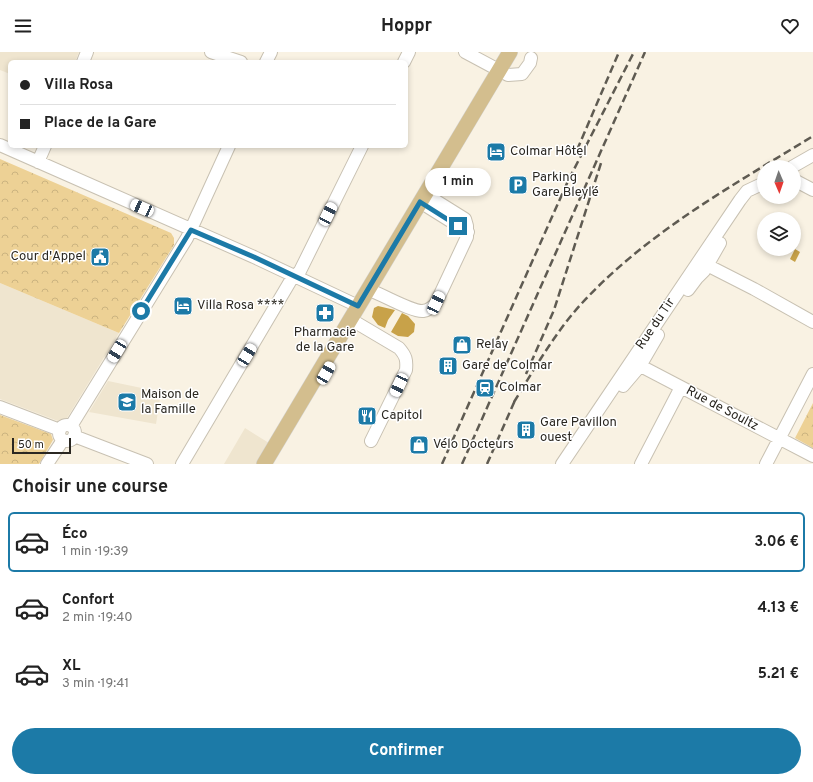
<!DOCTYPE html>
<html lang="fr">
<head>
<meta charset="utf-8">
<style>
	:root { --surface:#fff; --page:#f2f2f2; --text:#222; --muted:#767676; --line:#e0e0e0; --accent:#1c7aa7 }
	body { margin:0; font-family:Overpass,sans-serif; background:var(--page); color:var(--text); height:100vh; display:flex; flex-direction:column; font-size:15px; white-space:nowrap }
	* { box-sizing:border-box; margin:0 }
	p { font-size:13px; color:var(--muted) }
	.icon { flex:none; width:22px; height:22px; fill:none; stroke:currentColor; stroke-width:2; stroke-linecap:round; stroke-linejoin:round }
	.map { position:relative; height:412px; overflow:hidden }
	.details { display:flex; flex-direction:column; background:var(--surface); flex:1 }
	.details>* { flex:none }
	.hud { position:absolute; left:8px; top:8px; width:400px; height:88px; border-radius:6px; box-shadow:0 2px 6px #0003; display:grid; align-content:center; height:88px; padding:0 12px; background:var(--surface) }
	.needle { width:26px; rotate:178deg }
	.buttons { position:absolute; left:757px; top:108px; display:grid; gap:8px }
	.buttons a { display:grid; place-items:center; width:44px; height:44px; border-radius:50%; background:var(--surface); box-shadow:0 2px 6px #0003; font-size:20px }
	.scale { position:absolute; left:12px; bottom:10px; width:59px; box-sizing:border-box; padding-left:4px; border:2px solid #2a2721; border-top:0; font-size:11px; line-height:14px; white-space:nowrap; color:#2a2721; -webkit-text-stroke:3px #fff; paint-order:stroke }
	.end { position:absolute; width:18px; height:18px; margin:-9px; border:5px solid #1c7aa7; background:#fff; box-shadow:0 0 0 2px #fff }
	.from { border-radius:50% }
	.bubble { position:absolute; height:28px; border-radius:14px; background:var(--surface); box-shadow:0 2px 6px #0003; font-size:13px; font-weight:700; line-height:28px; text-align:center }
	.car { position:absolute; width:12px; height:24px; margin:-12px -6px; border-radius:5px; box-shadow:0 0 3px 1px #0007; background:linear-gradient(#fff 24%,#345 0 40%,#fff 0 76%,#345 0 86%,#fff 0) }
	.hud b { display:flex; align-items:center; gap:14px; height:38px; font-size:15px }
	.hud b+b { border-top:1px solid var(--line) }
	.hud i { width:10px; height:10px; background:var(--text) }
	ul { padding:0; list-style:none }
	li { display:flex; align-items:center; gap:12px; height:60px; margin:0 8px 6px; padding:0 4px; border:2px solid transparent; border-radius:6px }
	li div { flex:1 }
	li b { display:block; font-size:15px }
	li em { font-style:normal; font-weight:700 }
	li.selected { border-color:var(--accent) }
	li>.icon { width:36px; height:36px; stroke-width:1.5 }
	h2 { padding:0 12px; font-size:18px; line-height:48px }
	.button { display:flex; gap:8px; margin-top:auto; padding:8px 12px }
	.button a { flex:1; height:46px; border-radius:24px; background:var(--accent); color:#fff; font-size:16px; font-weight:700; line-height:46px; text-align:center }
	header { display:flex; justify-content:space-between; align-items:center; height:52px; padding:0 12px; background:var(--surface); font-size:18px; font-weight:700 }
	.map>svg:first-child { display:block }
	.built { fill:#efe5cf }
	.park { fill:url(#park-crowns) }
	.water { fill:#c8a249 }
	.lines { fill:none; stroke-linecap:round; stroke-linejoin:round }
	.minor-casing { stroke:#c8c1b2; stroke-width:14 }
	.major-casing { stroke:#d4d4d3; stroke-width:16 }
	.minor { stroke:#fff; stroke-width:12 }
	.major { stroke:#d3be8e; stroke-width:15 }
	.rail { stroke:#5f5b52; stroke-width:2.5; stroke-dasharray:8 4; stroke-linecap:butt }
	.route { stroke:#1c7aa7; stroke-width:5 }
	.labels { text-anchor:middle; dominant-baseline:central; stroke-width:3; stroke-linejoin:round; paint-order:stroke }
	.poi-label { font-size:13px; fill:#2a2721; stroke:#fff; text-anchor:start }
	.street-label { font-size:13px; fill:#2a2721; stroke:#fff }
</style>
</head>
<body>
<header><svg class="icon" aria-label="menu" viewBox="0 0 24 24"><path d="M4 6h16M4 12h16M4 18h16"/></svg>Hoppr<svg class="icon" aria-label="heart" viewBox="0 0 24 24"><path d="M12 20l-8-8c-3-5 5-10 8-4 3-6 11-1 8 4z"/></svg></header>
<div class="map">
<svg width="813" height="412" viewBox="0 0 813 412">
	<defs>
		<pattern id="park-crowns" width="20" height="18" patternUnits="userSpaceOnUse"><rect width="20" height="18" fill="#edd195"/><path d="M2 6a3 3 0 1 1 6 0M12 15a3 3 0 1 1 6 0" fill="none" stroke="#cbb380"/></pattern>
	</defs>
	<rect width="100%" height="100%" fill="#f9f2e3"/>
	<path class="built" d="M0 0H79L75 10H10V22L0 18Z
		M0 231 119 281 67 366 58 369 0 347Z
		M108 329 161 340 156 372 89 360Z
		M245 376 269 391 256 412H224Z"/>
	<path class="park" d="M0 107 171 181 174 186V193L119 281 0 231Z
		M813 351V396L795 386Z
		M0 363 51 382 53 388 39 412H0Z"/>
	<path class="water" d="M795 197 800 200 795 210 790 207Z
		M378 254 395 258 388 268 385 276 378 273 372 265 374 256Z
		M402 261 408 264 415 272 414 280 408 285 398 284 391 280Z"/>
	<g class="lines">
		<defs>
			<path id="minor" d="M211 0 241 10
				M465 0 508 23 522 22 530 11 531 6
				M83 10 87 0
				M266 10 271 0
				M404 10 409 0
				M0 93 254 205 358 254
				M38 110 45 94
				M792 115 813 103
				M794 128 813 138
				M420 150 468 180
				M701 210 754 237 813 270
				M369 238C382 242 412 260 423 259 429 258 433 255 436 251L467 185V174L465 167 425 142
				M688 238 697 226 704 219 720 191
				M350 267 399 296C406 304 407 308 406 318L371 389
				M633 310 813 404
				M623 334 640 314 658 283
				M0 355 60 378
				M59 381a8 8 0 1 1 16 0a8 8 0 1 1-16 0Z
				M71 374 187 186 229 94
				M74 384 147 412
				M47 412 63 388
				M182 412 291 228 300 219 362 94
				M562 412 740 148 747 139 764 131
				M641 412 681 335
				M766 412 813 322"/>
			<path id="major" d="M264 412 510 0"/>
		</defs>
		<use href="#minor" class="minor-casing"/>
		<use href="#major" class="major-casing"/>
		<use href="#minor" class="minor"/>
		<use href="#major" class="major"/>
		<path class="rail" d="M577 98 619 0
			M526 322 554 258 602 108
			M514 350C535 316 556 279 583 250 648 180 732 134 813 84
			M442 412 568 129 634 0
			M462 412 645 0
			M487 412 516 346"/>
	</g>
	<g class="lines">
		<path class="route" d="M141 259 191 178 254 205 358 254 420 150 458 174"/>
	</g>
	<defs>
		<symbol id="hotel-square" viewBox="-11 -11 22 22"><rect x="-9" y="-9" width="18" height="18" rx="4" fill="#1c7aa7" stroke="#fff"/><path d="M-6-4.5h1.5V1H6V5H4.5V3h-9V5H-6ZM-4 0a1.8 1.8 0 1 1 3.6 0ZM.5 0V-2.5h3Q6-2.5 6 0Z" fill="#fff"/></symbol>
		<symbol id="parking-square" viewBox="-11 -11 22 22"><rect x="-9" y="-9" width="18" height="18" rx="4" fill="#1c7aa7" stroke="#fff"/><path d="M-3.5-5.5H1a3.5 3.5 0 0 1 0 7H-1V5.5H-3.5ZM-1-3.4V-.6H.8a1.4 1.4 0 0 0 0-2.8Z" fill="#fff"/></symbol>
		<symbol id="civic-square" viewBox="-11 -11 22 22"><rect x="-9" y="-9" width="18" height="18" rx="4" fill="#1c7aa7" stroke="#fff"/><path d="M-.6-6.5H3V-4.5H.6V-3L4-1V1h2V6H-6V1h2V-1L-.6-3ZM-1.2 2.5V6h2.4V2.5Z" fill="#fff"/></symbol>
		<symbol id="pharmacy-square" viewBox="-11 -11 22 22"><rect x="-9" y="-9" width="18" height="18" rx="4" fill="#1c7aa7" stroke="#fff"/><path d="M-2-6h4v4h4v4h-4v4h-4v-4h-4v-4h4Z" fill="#fff"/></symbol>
		<symbol id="shop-square" viewBox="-11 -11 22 22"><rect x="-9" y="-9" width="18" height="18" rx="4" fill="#1c7aa7" stroke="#fff"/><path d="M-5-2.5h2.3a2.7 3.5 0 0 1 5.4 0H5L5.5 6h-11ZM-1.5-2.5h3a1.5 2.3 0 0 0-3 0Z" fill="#fff"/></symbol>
		<symbol id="building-square" viewBox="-11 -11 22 22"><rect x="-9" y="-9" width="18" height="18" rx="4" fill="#1c7aa7" stroke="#fff"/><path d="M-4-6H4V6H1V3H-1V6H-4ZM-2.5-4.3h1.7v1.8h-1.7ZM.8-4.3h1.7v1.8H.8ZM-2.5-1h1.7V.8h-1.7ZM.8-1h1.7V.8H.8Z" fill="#fff"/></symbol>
		<symbol id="station-square" viewBox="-11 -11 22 22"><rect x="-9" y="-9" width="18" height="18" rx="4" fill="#1c7aa7" stroke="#fff"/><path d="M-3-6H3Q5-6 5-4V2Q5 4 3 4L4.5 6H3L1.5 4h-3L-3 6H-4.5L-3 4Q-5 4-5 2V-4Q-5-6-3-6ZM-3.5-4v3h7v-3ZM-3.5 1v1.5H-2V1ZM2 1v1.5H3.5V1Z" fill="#fff"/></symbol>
		<symbol id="school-square" viewBox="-11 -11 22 22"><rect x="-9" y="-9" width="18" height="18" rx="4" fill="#1c7aa7" stroke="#fff"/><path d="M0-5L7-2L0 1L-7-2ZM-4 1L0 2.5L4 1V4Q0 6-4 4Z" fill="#fff"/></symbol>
		<symbol id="restaurant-square" viewBox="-11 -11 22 22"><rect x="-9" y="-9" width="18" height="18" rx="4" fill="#1c7aa7" stroke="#fff"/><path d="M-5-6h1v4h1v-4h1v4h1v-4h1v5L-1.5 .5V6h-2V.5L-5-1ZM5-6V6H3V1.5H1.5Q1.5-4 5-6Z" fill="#fff"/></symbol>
	</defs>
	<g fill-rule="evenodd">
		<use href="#hotel-square" x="485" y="89" width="22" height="22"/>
		<use href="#parking-square" x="507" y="122" width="22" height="22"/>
		<use href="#civic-square" x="89" y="194" width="22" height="22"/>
		<use href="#hotel-square" x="172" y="243" width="22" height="22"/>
		<use href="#pharmacy-square" x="314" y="250" width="22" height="22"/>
		<use href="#shop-square" x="451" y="282" width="22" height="22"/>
		<use href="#building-square" x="437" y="303" width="22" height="22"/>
		<use href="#station-square" x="474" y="325" width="22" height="22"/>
		<use href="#school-square" x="116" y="339" width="22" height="22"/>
		<use href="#restaurant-square" x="356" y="353" width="22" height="22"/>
		<use href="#building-square" x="515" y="367" width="22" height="22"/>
		<use href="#shop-square" x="408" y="382" width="22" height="22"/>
	</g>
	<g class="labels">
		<g class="poi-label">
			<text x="510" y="100">Colmar Hôtel</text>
			<text x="532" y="126">Parking<tspan x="532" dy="15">Gare Bleylé</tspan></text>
			<text x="86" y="205" text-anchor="end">Cour d'Appel</text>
			<text x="197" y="254">Villa Rosa ****</text>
			<text x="325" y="281" text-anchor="middle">Pharmacie<tspan x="325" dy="15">de la Gare</tspan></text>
			<text x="476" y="293">Relay</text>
			<text x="462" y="314">Gare de Colmar</text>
			<text x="499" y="336">Colmar</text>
			<text x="141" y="343">Maison de<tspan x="141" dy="15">la Famille</tspan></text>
			<text x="381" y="364">Capitol</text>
			<text x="540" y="371">Gare Pavillon<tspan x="540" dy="15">ouest</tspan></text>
			<text x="433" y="393">Vélo Docteurs</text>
		</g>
		<g class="street-label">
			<text transform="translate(656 272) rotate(-56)">Rue du Tir</text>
			<text transform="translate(722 357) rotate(28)">Rue de Soultz</text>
		</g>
	</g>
</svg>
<div class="buttons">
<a><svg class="needle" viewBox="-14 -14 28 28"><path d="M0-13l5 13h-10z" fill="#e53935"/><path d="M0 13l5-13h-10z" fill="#767676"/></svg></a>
<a><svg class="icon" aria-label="layers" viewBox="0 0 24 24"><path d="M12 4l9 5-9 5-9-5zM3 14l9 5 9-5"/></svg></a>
</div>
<div class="scale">50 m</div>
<i class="end from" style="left:141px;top:259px"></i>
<i class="end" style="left:458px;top:174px"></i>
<div class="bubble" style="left:425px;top:116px;width:66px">1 min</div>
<i class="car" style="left:142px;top:156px;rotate:294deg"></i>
<i class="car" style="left:328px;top:162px;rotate:26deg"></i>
<i class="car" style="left:436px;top:251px;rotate:25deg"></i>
<i class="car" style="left:117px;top:299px;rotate:211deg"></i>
<i class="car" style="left:247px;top:303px;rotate:31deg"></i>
<i class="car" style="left:326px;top:321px;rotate:30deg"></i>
<i class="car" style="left:399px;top:333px;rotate:205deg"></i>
<div class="hud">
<b><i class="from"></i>Villa Rosa</b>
<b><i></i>Place de la Gare</b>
</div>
</div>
<section class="details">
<h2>Choisir une course</h2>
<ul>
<li class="selected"><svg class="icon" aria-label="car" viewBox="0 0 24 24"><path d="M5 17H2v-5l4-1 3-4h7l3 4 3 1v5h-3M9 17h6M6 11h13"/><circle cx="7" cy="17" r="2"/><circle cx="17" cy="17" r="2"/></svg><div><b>Éco</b><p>1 min · 19:39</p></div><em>3.06 €</em></li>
<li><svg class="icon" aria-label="car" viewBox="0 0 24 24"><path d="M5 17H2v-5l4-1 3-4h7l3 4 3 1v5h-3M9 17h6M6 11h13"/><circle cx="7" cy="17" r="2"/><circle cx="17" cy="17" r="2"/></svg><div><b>Confort</b><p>2 min · 19:40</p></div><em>4.13 €</em></li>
<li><svg class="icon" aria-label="car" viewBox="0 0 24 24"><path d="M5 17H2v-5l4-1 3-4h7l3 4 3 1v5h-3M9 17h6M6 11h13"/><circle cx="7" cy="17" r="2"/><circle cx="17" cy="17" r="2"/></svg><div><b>XL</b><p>3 min · 19:41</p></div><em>5.21 €</em></li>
</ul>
<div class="button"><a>Confirmer</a></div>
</section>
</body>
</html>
